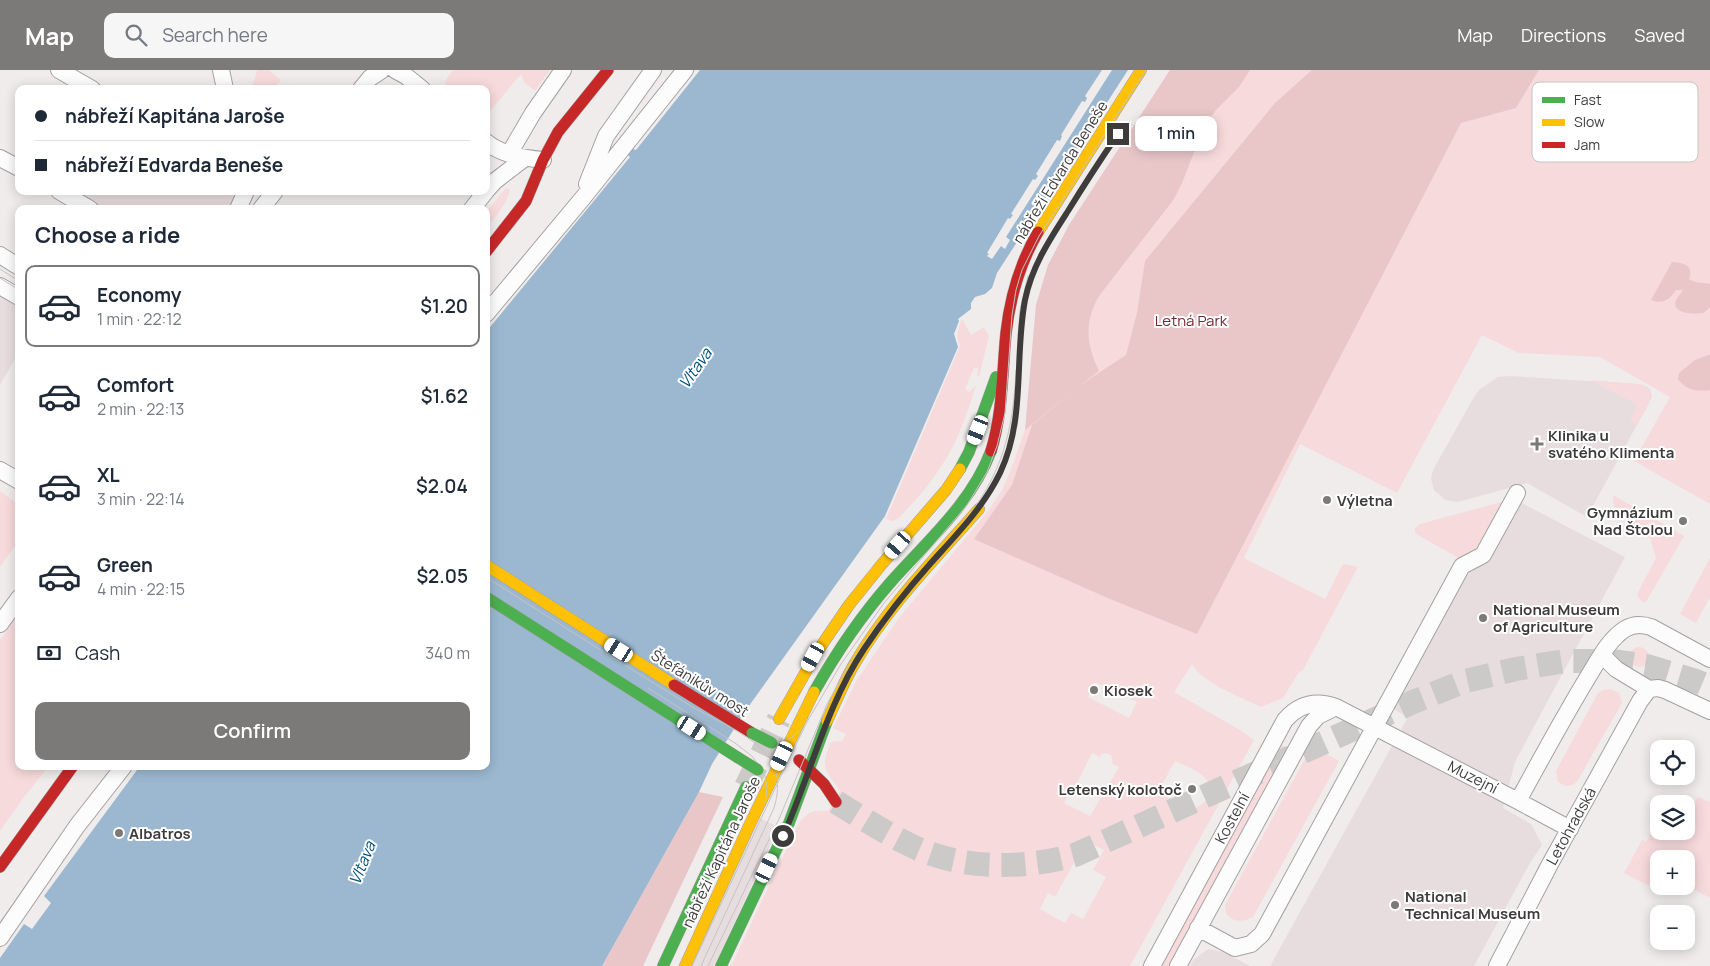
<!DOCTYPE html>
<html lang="en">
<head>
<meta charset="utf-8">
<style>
	:root { --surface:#fff; --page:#f6f6f7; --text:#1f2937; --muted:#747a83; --line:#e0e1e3; --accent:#7c7979 }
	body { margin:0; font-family:Manrope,sans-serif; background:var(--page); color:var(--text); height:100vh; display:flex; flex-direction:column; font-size:19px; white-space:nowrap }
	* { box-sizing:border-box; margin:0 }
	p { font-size:16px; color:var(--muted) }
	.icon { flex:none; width:28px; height:28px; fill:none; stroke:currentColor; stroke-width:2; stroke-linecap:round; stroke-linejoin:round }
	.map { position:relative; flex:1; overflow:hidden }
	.drawer { position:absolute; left:15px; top:135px; width:475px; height:565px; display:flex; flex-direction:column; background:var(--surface); border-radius:10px; box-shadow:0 2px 12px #0003 }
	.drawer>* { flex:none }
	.hud { position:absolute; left:15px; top:15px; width:475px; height:110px; border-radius:10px; box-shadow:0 2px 12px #0003; display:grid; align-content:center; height:110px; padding:0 20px; background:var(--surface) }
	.controls { position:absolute; left:1650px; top:670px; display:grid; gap:10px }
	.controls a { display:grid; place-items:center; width:45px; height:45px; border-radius:10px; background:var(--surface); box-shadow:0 2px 12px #0003; font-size:25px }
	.end { position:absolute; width:22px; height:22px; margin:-11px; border:6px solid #3e3b3b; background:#fff; box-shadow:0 0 0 2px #fff }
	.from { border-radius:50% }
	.bubble { position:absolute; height:35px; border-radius:10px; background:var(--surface); box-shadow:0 2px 12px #0003; font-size:16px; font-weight:600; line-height:35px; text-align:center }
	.car { position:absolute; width:15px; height:30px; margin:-15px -8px; border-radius:6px; box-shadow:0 0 4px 1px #0007; background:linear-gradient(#fff 24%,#345 0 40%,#fff 0 76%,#345 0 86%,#fff 0) }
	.hud b { display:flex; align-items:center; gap:18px; height:48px; font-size:19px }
	.hud b+b { border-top:1px solid var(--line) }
	.hud i { width:12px; height:12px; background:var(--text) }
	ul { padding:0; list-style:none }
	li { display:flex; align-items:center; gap:15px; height:82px; margin:0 10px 8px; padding:0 10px; border:2px solid transparent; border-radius:10px }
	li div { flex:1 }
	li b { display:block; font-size:19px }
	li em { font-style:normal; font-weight:600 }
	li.active { border-color:var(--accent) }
	li>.icon { width:45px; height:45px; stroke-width:1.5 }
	h2 { padding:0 20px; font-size:22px; line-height:60px }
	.pay { display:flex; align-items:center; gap:12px; height:55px; padding:0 20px; font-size:19px }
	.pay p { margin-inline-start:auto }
	.action { display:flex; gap:10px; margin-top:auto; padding:10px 20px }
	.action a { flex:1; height:58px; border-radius:10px; background:var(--accent); color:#fff; font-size:20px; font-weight:600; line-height:58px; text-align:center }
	header { display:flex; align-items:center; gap:30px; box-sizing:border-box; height:70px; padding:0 25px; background:var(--accent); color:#fff }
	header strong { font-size:24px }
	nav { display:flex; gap:28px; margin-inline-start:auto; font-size:18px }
	.search { width:350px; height:45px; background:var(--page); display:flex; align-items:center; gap:12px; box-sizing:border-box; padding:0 18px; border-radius:10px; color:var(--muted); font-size:19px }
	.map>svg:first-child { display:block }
	.built { fill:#e8ddde }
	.green { fill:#f7dadc; fill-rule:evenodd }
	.forest { fill:#e9c7c9 }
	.water { fill:#9bb8d0 }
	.pier { fill:#f0ecec }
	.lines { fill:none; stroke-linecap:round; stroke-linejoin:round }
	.secondary-tunnel { stroke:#ccc9c9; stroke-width:24; stroke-dasharray:24 12; stroke-linecap:butt }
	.street-casing { stroke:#a4a1a1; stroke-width:18 }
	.fast-casing { stroke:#a4a1a1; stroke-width:12 }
	.slow-casing { stroke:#a4a1a1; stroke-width:12 }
	.jam-casing { stroke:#a4a1a1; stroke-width:12 }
	.street { stroke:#fdfcfc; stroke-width:16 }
	.fast { stroke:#4caf50; stroke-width:11 }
	.slow { stroke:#ffc107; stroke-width:11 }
	.jam { stroke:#c62828; stroke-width:11 }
	.tram { stroke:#c5c3c3; stroke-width:1 }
	.fast-bridge-casing { stroke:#a4a1a1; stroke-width:12; stroke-linecap:butt }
	.fast-bridge { stroke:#4caf50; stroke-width:11 }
	.route { stroke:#3e3b3b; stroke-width:6 }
	.poi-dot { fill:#7c7979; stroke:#fff; stroke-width:2 }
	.labels { text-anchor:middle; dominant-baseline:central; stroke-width:4; stroke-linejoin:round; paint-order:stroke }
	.street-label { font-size:15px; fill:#3e3b3b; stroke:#fff }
	.park-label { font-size:15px; fill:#712a35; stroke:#fff }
	.poi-label { font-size:15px; font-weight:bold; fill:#3e3b3b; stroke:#fff; text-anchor:start }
	.water-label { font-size:16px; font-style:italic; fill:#01507d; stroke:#fff }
	.key { fill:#fff; stroke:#c5c4c4; stroke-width:1 }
	.key-label { font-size:14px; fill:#3e3b3b }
</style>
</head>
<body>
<header>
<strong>Map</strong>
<div class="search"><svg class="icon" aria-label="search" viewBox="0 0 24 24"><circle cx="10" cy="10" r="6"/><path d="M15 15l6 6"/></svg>Search here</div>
<nav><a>Map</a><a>Directions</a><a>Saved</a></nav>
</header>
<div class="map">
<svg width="1710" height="896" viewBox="0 0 1710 896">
	<rect width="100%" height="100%" fill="#f0ecec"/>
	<path class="built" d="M73 121H245L237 139H80Z
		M0 219 19 231V282L0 315Z
		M1510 306 1638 314 1646 316 1650 319 1652 327 1587 447 1527 413 1458 432 1445 430 1434 420 1431 409 1433 400 1474 327 1479 320 1498 307Z
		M1518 431 1625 487 1515 692 1503 738 1531 754 1542 775 1530 793 1474 896H1270L1408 647 1391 638 1466 501Z
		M757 747 779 757 714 896H688Z
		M1208 879 1223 882 1250 896H1190L1193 890Z"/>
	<path class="green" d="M257 0H269L281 10 274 19H252Z
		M453 0H550L535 21 524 12 521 4 486 46V19H448L445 11Z
		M1170 0H1535L1516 38 1539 0H1710V434L1634 391 1670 327 1600 287 1519 283 1482 265 1397 423 1300 374 1244 488 1325 529 1343 494 1358 497 1303 600 1299 602 1283 628 1261 637C1241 627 1202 613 1192 594L1174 622 1240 660 1254 670 1130 896H731L799 753C809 741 813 740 828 741L840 721C826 701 819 697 831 672L842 671 846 664 833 658 857 610 898 549 989 440 1002 420 1010 402 1025 360 1036 235 1048 195 1069 155ZM1095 612 1137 632 1129 648 1088 627ZM1092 683 1100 687 1101 684 1106 683 1111 685 1113 691 1111 693 1119 697 1090 746 1064 733 1069 724 1071 725ZM1175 691C1191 699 1206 702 1212 720 1207 731 1202 736 1191 740L1161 723 1159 720ZM1086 771 1104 780 1093 800 1106 807 1083 849 1071 843 1065 853 1040 839 1048 823 1055 827Z
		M506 118 510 120C507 134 496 146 486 158V142Z
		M962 249 971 265 984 257 989 266 979 307 977 305 978 298H974L965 319 969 322 976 315C966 348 955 379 934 407 924 422 910 435 899 448L893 451 886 449 960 276C955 266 958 259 962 249Z
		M1591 310 1638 314C1663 320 1644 341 1637 355L1630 352 1638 335Z
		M0 421 19 435V470L0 497Z
		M1613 425 1684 466 1646 532H1643L1638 527 1637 524 1656 488 1650 468C1633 457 1612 449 1613 425Z
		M1509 430 1482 480 1460 489 1418 465 1415 462V458L1420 454Z
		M1710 488V527L1696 553 1680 544Z
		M19 544V696H49L24 727 0 761V570Z
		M1629 587a10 10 0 1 1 20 0a10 10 0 1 1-20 0Z
		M1611 619 1619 623 1622 633 1578 710 1573 715 1566 716 1558 712 1556 701 1598 623 1603 620Z
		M1282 675 1288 679 1173 896H1157L1276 678Z
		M1312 676 1339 691 1253 847C1244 852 1232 853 1226 843L1225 835Z
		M1698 727 1710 732V828L1686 815V789H1659V800L1649 816 1624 803 1642 770 1646 772 1659 749V761H1686V748Z"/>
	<path class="forest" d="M1170 0H1250L1239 17 1216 40 1204 57 1182 113 1174 129 1099 226C1084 252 1086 274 1099 301L1079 316 1126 285 1137 243 1145 191 1275 33 1312 0H1539L1516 38 1461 53 1197 564 1110 529 974 469 1012 415 1032 355 1079 316 1025 360 1036 235 1048 195 1069 155Z
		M1672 192C1684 193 1694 195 1689 209 1696 214 1702 212 1710 214V237L1704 243C1695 244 1671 245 1676 230 1678 227 1681 223 1683 220H1676C1670 229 1663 235 1651 230Z
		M1708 285H1710V320C1696 322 1686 320 1678 309L1679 303 1695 290Z
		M699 722 723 727 643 896H602Z"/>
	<path class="water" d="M700 0H1128L997 203 992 218 985 224 975 227 971 233V239L958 249 959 251 954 264 958 277 885 446 746 640 712 694 699 722 602 896H0V888L24 854 32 859 51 833 44 826 140 696H486V262L630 87 628 85 633 79 636 80Z"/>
	<path class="pier" d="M1102 0H1112L1006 167 1010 170 1005 179 1001 176 992 189 987 186 989 184 987 183 1008 148 1010 149 1013 145 1011 144 1033 109 1035 110 1038 106 1036 104 1057 70 1060 71 1062 66 1061 65 1082 31 1085 32 1087 28 1085 26Z"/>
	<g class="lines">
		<path class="secondary-tunnel" d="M746 717 779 649
			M836 732C859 746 882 761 906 773 957 800 1020 800 1075 785L1413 632 1465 611 1516 599 1565 591H1613L1647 596 1696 611 1710 617"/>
		<defs>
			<path id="street" d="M59 0 92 19
				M221 0 225 19
				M395 0 406 6 422 19
				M361 19 370 8 382 0
				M486 72C502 85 524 88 543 90
				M509 84 533 43 563 0
				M0 88 19 98
				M587 114 606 66 653 0
				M59 121 90 139
				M486 121 495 111 525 88
				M238 139 246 121
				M261 139 275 121
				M472 139 486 121
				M0 185 19 197
				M0 216 19 227
				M486 244 582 129 685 0
				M0 400 19 411
				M0 554 19 528
				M1602 585 1616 599 1649 619 1658 618 1665 620 1710 641
				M1518 731C1541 689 1563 648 1588 607 1598 591 1608 570 1625 559 1633 554 1642 554 1651 557L1710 589
				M1198 858 1235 878 1251 874 1262 864 1462 496 1483 485 1517 423
				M0 868 77 756 124 696
				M1152 896 1285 650C1299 634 1316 630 1336 637L1518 731 1570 759
				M1178 896 1309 656 1318 646 1336 637
				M1497 896 1550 794 1640 631 1649 619"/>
			<path id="fast" d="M960 399 969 382 996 307
				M486 527 737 687
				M814 622C836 583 861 546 890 513 927 471 971 434 991 381
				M663 896 746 717
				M721 896 789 753 827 651"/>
			<path id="slow" d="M1038 162 1141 0
				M486 495 674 615
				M779 649 817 582 849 535 882 494 946 420 960 399
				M827 651C836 632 844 611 855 593 888 536 936 488 979 439
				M685 896 749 756 814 622"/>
			<path id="jam" d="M486 182 526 131 543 90 558 62 608 0
				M991 381C1003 342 1002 303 1006 263 1010 227 1020 193 1038 162
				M674 615 752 663
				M799 690 824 714 836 732
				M0 797 73 696"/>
		</defs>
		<use href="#street" class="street-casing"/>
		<use href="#fast" class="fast-casing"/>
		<use href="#slow" class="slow-casing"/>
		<use href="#jam" class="jam-casing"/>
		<use href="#street" class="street"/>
		<use href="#fast" class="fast"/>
		<use href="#slow" class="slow"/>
		<use href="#jam" class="jam"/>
		<path class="tram" d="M0 199 19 211
			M0 208 19 220
			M1018 266 1020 240 1028 206
			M961 455C1002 406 1013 363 1016 300
			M486 507C553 550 619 592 686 633 710 648 753 665 769 687 780 703 779 721 774 738L701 896
			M648 618 735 673 753 687 765 706 767 718 765 733
			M752 670C770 676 790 673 802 658
			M692 896 781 706 807 652 841 594 884 533 967 435 987 402 997 376 1005 343 1012 245 1016 220 1022 200 1039 166 1146 0
			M708 896 779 749 827 634 849 595 878 552"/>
		<defs>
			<path id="fast-bridge" d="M752 663 772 673
				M737 687 758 700"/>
		</defs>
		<use href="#fast-bridge" class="fast-bridge-casing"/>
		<use href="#fast-bridge" class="fast-bridge"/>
	</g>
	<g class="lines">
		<path class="route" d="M783 766C811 704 826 636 864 579 884 549 906 521 930 494 956 465 983 438 1000 403 1026 348 1014 288 1025 230 1032 196 1050 169 1068 141 1084 115 1101 89 1118 64"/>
	</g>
	<g class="poi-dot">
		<path d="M1534.5 366.5h5v5h5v5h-5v5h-5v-5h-5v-5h5z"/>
		<circle cx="1327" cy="430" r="5"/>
		<circle cx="1683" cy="451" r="5"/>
		<circle cx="1483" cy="548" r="5"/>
		<circle cx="1094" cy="620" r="5"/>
		<circle cx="1192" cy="719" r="5"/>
		<circle cx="119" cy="763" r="5"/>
		<circle cx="1395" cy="835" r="5"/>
	</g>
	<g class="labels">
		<g class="street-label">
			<text transform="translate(1060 102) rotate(-58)">nábřeží Edvarda Beneše</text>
			<text transform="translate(700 613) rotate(32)">Štefánikův most</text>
			<text transform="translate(1473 707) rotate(27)">Muzejní</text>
			<text transform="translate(1232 748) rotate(-62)">Kostelní</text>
			<text transform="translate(1571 756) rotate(-61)">Letohradská</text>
			<text transform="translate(721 782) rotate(-65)">nábřeží Kapitána Jaroše</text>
		</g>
		<g class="park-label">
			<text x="1191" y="250">Letná Park</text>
		</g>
		<g class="poi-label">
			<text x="1548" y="365">Klinika u<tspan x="1548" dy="17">svatého Klimenta</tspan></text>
			<text x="1337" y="430">Výletna</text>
			<text x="1673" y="442" text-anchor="end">Gymnázium<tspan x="1673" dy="17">Nad Štolou</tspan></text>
			<text x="1493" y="539">National Museum<tspan x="1493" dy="17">of Agriculture</tspan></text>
			<text x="1104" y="620">Kiosek</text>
			<text x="1182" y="719" text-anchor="end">Letenský kolotoč</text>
			<text x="129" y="763">Albatros</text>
			<text x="1405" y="826">National<tspan x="1405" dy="17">Technical Museum</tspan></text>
		</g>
		<g class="water-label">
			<text transform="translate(695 298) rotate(-55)">Vltava</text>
			<text transform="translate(362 793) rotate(-68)">Vltava</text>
		</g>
	</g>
	<rect x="1532" y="12" width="166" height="80" rx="8" class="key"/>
	<rect x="1542" y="27" width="23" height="6" fill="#4caf50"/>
	<rect x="1542" y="49" width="23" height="7" fill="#ffc107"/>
	<rect x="1542" y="72" width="23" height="6" fill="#c62828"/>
	<g class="key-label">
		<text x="1574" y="35">Fast</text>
		<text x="1574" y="57">Slow</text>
		<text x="1574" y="80">Jam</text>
	</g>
</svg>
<div class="controls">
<a><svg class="icon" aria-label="locate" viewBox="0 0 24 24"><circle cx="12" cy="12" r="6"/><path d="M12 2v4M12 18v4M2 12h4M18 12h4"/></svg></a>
<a><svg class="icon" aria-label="layers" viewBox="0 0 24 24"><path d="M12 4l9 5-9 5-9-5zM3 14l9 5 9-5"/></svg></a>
<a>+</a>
<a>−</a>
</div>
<i class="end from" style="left:783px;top:766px"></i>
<i class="end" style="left:1118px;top:64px"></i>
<div class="bubble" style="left:1135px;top:46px;width:82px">1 min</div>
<i class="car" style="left:978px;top:360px;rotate:202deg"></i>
<i class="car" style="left:898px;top:475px;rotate:221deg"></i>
<i class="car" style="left:619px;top:580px;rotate:302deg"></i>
<i class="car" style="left:813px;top:587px;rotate:209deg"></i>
<i class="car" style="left:692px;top:658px;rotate:122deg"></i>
<i class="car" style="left:782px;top:686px;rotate:205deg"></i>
<i class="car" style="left:767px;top:798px;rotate:25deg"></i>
<div class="hud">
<b><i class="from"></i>nábřeží Kapitána Jaroše</b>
<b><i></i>nábřeží Edvarda Beneše</b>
</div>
<section class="drawer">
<h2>Choose a ride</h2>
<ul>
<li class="active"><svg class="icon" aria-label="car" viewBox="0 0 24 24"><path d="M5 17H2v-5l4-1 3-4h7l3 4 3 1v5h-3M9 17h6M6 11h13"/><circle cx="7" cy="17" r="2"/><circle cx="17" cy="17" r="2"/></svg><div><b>Economy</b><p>1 min · 22:12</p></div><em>$1.20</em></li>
<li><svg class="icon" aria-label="car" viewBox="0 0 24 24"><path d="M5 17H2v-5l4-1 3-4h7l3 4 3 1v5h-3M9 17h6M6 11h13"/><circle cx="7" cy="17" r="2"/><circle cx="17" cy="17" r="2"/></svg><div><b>Comfort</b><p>2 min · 22:13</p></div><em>$1.62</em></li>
<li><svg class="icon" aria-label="car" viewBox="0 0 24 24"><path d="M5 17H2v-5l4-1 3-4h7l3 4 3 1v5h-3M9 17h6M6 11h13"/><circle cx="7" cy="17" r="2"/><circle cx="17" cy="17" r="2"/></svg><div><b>XL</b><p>3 min · 22:14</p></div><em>$2.04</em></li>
<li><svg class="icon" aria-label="car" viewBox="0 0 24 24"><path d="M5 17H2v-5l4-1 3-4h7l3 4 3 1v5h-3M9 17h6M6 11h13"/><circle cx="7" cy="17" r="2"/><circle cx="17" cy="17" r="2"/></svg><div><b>Green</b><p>4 min · 22:15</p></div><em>$2.05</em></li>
</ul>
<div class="pay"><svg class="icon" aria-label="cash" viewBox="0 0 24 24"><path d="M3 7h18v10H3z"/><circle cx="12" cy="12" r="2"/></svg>Cash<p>340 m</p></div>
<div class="action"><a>Confirm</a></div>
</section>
</div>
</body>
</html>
